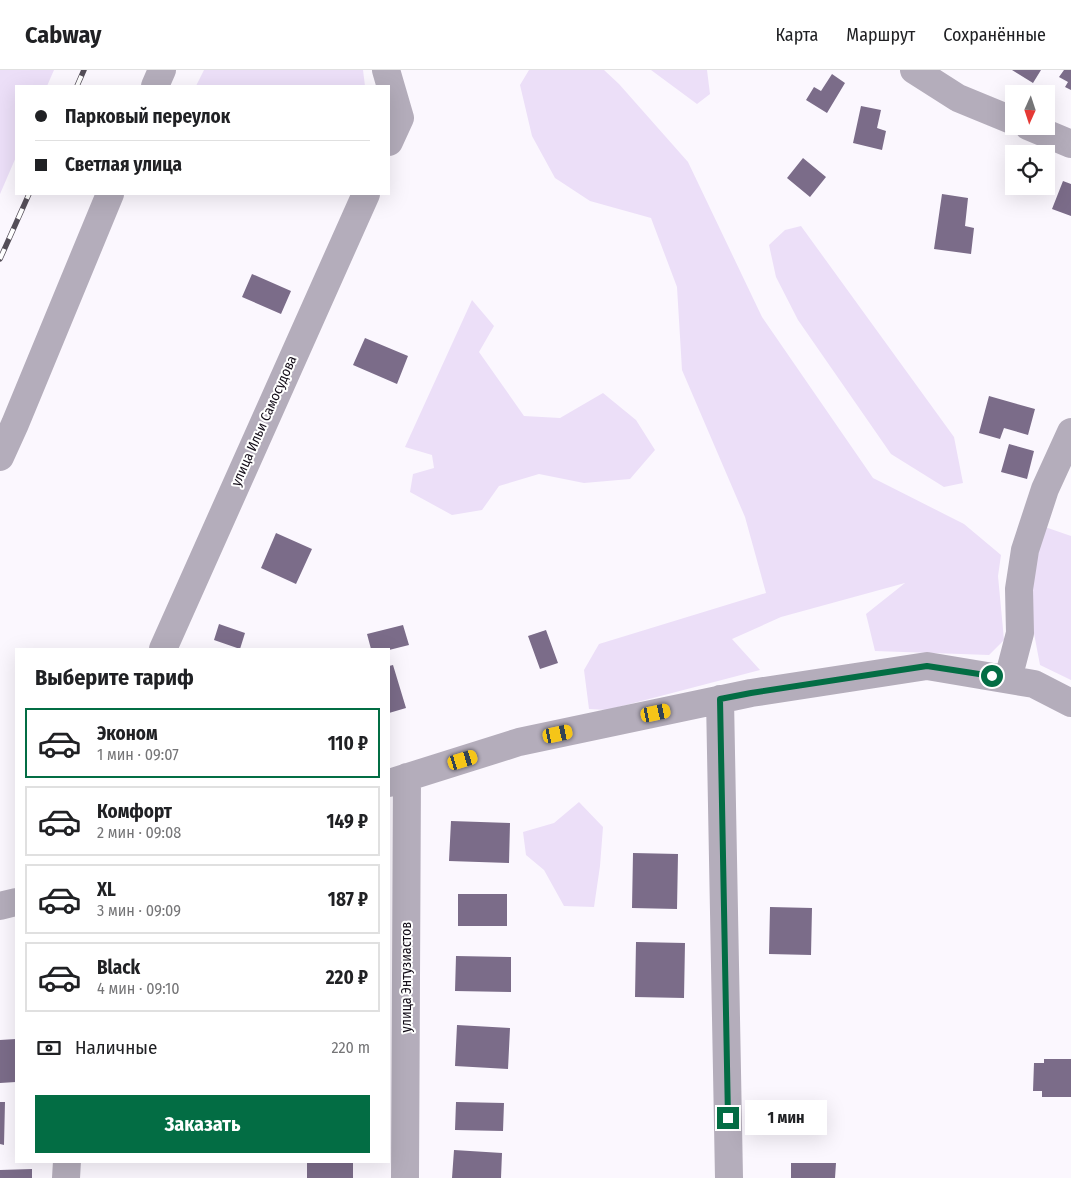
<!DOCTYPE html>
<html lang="ru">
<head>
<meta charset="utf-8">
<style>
	:root { --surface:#fff; --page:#f2f2f2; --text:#202124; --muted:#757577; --line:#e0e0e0; --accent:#036d44 }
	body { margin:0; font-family:"Fira Sans Condensed",sans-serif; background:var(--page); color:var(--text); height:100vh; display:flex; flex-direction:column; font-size:19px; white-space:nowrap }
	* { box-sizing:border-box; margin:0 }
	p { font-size:16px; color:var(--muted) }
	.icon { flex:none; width:28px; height:28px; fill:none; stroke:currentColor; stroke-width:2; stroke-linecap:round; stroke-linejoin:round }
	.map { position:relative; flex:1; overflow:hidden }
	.drawer { position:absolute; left:15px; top:578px; width:375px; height:515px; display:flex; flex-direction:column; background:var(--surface); border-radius:0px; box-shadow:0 5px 20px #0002 }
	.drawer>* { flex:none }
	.top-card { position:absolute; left:15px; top:15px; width:375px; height:110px; border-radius:0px; box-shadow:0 5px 20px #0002; display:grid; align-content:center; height:110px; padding:0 20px; background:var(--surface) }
	.needle { width:32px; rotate:183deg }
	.buttons { position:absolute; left:1005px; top:15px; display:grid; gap:10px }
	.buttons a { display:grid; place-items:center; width:50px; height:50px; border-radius:0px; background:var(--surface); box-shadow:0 5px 20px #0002; font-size:25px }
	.end { position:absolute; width:22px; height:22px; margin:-11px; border:6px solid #036d44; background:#fff; box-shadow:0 0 0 2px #fff }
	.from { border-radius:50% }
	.bubble { position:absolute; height:35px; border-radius:0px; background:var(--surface); box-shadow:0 5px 20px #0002; font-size:16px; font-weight:700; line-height:35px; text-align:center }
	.car { position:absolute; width:15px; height:30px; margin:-15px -8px; border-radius:6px; box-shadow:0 0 4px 1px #0007; background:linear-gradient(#f5c518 24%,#345 0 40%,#f5c518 0 76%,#345 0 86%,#f5c518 0) }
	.top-card b { display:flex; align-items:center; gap:18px; height:48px; font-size:19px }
	.top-card b+b { border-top:1px solid var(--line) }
	.top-card i { width:12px; height:12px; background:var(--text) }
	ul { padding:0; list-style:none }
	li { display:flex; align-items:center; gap:15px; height:70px; margin:0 10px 8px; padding:0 10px; border:2px solid var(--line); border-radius:0px }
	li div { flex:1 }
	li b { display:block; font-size:19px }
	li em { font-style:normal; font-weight:700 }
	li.on { border-color:var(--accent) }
	li>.icon { width:45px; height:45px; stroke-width:1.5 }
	h2 { padding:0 20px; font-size:22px; line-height:60px }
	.pay { display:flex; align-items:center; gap:12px; height:55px; padding:0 20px; font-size:19px }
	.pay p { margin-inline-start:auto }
	.cta { display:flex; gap:10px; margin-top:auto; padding:10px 20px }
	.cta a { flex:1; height:58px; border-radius:0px; background:var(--accent); color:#fff; font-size:20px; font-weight:700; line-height:58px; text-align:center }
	header { display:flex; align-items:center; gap:30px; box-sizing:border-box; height:70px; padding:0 25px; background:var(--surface); border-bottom:1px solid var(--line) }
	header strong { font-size:24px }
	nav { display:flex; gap:28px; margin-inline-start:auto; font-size:18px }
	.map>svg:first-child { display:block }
	.green { fill:#ecdff8 }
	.building { fill:#7b6c89 }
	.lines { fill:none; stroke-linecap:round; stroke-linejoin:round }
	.minor { stroke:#b4adbb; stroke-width:28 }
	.rail-casing { stroke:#544e58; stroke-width:5.5 }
	.rail { stroke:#fff; stroke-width:4; stroke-dasharray:11; stroke-linecap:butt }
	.route { stroke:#036d44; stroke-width:6 }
	.labels { text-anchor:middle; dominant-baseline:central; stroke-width:4; stroke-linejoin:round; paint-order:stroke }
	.street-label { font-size:14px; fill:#120c17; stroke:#fff }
</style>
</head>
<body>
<header>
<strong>Cabway</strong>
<nav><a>Карта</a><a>Маршрут</a><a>Сохранённые</a></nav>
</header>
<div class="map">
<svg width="1071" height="1108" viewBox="0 0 1071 1108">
	<rect width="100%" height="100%" fill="#fbf7fe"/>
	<path class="green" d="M0 0H54L47 16H16V87L0 124Z
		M204 0H363L365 16H196Z
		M529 0H604L619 14 688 92 762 247 873 408 964 454 1001 485 998 506 1004 570 989 585 875 581 866 544 905 513 781 547 732 569 760 600 607 640 589 639 584 600 599 574 766 523 745 447 682 300 677 217 651 148 590 131 555 108 532 66 520 15Z
		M651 0H707L710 24 697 34Z
		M801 156 954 367 963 413 944 417 891 384 798 250 776 207 769 175 785 160Z
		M472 230 494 256 479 282 524 346 560 348 603 323 636 350 655 380 630 409 584 413 539 404 499 416 482 440 452 445 410 422 413 404 434 398 432 385 405 377Z
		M1045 457 1071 466V610L1040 595 1026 521Z
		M579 732 603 757 600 796 594 837 564 836 544 800 526 785 523 762 554 753Z"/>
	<path class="building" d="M1012 0H1041L1033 13Z
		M1064 0H1071V20L1065 17 1068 12 1059 7Z
		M832 4 845 13 827 43 806 30 814 17 821 21Z
		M861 36 881 40 877 58 886 61 882 80 853 73Z
		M803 88 826 107 810 127 787 108Z
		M1063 111 1071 114V146L1052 139Z
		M942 124 968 128 965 156 974 158 971 184 934 179Z
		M252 204 291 221 281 244 242 227Z
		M365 268 408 286 397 314 353 295Z
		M989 326 1035 339 1028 365 1004 358 1000 369 979 363Z
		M1009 374 1034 381 1027 409 1001 402Z
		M276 463 312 479 296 514 261 498Z
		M219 554 245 563 240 579 214 570Z
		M403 555 409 575 389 580V579H371L367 564Z
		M546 560 558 593 540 599 528 566Z
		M393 595 406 638 389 643V596Z
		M451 751 510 753 509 793 449 791Z
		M633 783 678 784 677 839 632 838Z
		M458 824H507V856H458Z
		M770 837 812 838 811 885 769 884Z
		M636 872 685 873 684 928 635 927Z
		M456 886 511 887V922L455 921Z
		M457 955 510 958 508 999 455 996Z
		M16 969V1012L0 1013V970Z
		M1044 989H1071V1027H1042V1021H1033L1034 993H1044Z
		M0 1032H5L4 1075 0 1074Z
		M456 1032 504 1033 503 1061 455 1060Z
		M454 1080 502 1083 501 1108H452Z
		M307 1091H353V1108H307Z
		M791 1093H836L835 1108H791Z
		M32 1099V1108H0V1100Z"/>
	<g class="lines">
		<path class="minor" d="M386 0 400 48 389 72
			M914 0 958 28 1014 51
			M155 16 162 0
			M1028 56 1071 74
			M0 387 15 354 110 124
			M163 579 366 124
			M1008 609 1020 563 1019 519 1025 480 1045 419 1071 362
			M720 629 729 1108
			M389 713 519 672 751 623 927 596 1034 614 1071 633
			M0 836 16 832
			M66 1108 67 1091
			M405 1108 407 707"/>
		<defs>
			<path id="rail" d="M77 16 84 0
				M0 189 29 124"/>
		</defs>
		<use href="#rail" class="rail-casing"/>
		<use href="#rail" class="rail"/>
	</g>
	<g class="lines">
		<path class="route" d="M728 1048 720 629 751 623 927 596 992 606"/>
	</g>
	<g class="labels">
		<g class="street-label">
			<text transform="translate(264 351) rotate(-66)">улица Ильи Самосудова</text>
			<text transform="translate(406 907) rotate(-90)">улица Энтузиастов</text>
		</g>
	</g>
</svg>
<div class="buttons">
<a><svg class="needle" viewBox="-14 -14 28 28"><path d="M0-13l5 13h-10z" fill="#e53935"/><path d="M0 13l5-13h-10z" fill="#757577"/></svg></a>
<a><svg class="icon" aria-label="locate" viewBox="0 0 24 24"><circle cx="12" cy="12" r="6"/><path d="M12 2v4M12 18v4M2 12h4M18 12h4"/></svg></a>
</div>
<i class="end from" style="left:992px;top:606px"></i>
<i class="end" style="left:728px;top:1048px"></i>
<div class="bubble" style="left:745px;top:1030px;width:82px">1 мин</div>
<i class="car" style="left:656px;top:643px;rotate:78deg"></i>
<i class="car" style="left:558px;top:664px;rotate:78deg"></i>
<i class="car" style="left:463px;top:690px;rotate:73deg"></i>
<div class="top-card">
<b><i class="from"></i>Парковый переулок</b>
<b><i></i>Светлая улица</b>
</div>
<section class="drawer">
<h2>Выберите тариф</h2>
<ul>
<li class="on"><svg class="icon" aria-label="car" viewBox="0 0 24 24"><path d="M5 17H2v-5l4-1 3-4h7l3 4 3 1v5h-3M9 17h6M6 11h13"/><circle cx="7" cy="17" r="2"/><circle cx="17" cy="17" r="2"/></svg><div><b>Эконом</b><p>1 мин · 09:07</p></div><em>110 ₽</em></li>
<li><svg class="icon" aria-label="car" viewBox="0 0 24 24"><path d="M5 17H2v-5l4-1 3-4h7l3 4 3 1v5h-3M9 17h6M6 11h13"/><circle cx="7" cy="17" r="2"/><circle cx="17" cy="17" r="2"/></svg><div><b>Комфорт</b><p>2 мин · 09:08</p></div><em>149 ₽</em></li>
<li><svg class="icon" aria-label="car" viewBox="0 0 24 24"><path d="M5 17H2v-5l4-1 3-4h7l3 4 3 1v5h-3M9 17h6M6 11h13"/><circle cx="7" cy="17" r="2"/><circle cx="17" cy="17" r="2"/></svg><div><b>XL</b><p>3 мин · 09:09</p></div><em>187 ₽</em></li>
<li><svg class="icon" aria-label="car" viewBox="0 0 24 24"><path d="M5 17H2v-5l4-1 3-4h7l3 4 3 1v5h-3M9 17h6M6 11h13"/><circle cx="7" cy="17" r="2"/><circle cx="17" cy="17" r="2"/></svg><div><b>Black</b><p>4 мин · 09:10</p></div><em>220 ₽</em></li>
</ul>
<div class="pay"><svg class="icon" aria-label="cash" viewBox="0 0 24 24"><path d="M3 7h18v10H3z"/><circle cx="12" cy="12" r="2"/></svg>Наличные<p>220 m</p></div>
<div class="cta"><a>Заказать</a></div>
</section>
</div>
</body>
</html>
